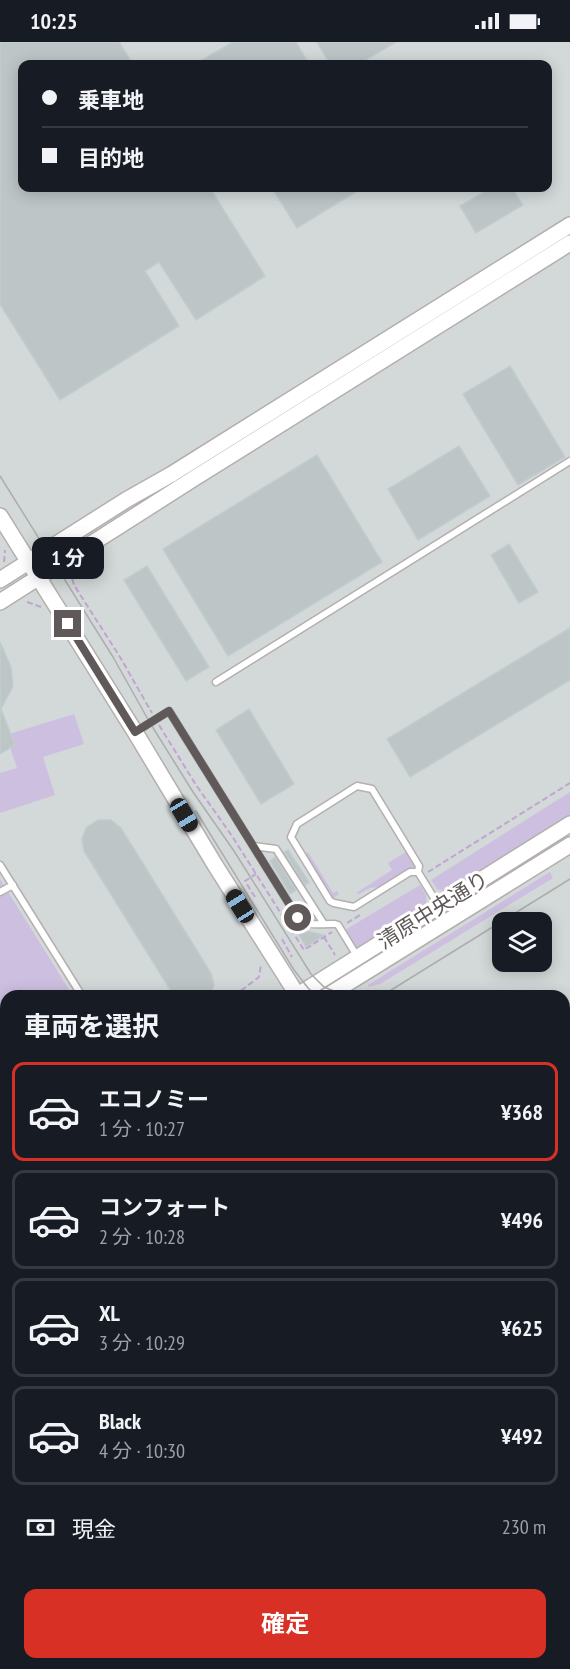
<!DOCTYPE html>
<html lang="ja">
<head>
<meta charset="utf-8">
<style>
	:root { --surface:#171b24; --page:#20242c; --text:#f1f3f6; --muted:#9ea1a6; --line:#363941; --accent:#d93025 }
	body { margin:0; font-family:"PT Sans Narrow","Noto Sans JP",sans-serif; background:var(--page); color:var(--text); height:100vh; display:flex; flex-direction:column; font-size:22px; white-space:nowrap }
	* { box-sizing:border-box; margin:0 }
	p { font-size:20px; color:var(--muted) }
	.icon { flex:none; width:33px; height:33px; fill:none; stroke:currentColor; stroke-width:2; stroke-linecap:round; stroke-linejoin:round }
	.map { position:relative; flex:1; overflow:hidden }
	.panel { position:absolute; left:0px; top:948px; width:570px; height:680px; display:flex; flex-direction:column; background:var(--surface); border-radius:18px 18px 0 0; box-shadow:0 3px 15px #0003 }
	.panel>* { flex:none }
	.top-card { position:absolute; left:18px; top:18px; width:534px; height:132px; border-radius:12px; box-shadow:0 3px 15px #0003; display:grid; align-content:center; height:132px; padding:0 24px; background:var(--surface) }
	.buttons { position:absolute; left:492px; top:870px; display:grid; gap:12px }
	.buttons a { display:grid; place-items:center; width:60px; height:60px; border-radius:12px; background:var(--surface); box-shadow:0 3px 15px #0003; font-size:30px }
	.end { position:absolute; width:27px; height:27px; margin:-14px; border:8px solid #605959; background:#fff; box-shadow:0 0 0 3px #fff }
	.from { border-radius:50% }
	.bubble { position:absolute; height:42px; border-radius:12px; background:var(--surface); box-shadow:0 3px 15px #0003; font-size:20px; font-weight:700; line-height:42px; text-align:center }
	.car { position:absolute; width:18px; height:36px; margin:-18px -9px; border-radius:8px; box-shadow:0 0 4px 2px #0007; background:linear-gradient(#222 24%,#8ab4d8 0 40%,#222 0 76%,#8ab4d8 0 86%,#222 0) }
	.top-card b { display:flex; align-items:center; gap:21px; height:57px; font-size:22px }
	.top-card b+b { border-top:2px solid var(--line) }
	.top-card i { width:15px; height:15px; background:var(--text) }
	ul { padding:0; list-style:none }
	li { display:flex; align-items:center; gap:18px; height:99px; margin:0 12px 9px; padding:0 12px; border:3px solid var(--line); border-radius:12px }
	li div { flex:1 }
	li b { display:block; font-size:22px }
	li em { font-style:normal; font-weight:700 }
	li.on { border-color:var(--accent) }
	li>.icon { width:54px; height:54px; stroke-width:1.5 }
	h2 { padding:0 24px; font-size:27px; line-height:72px }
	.pay { display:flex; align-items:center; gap:15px; height:66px; padding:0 24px; font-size:22px }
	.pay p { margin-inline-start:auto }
	.cta { display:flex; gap:12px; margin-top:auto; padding:12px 24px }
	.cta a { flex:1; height:69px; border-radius:12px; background:var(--accent); color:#fff; font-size:24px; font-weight:700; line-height:69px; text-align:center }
	.status { display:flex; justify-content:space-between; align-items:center; height:42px; padding:0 30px; background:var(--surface); direction:ltr }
	.status svg { height:16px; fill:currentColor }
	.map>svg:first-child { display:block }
	.industrial { fill:#d3d8d9; fill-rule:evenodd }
	.green { fill:#cdbfe0 }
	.building { fill:#bdc5c6; stroke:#c0cdcf; stroke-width:1.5 }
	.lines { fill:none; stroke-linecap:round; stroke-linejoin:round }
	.service-casing { stroke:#b5afae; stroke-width:9 }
	.tertiary-casing { stroke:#b5afae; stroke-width:18 }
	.path { stroke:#c2a4d1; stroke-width:2; stroke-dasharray:6 3; stroke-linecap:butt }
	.service { stroke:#fff; stroke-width:6 }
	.tertiary { stroke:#fff; stroke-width:15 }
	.tram { stroke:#aeadad; stroke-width:1.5 }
	.route { stroke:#605959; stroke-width:8 }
	.labels { text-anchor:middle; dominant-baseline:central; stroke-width:6; stroke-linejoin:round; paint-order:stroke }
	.street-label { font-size:21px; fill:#605959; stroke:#fff }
</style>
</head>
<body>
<div class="status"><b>10:25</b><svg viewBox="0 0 49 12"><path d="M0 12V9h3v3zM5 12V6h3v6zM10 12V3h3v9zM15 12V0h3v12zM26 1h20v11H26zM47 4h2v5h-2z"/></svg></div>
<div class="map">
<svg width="570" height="1627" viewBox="0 0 570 1627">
	<rect width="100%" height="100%" fill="#e1e9eb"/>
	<path class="industrial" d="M0 0H570V1627H0ZM22 22H548V146H22ZM502 880H542V920H502ZM6 954H564V1622H6Z"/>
	<path class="green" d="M74 672 84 702 43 715 55 753 0 771V731L17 726 6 693Z
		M570 750V773L446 850 437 847 431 838Z
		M308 810 333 851 337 849 339 852 332 857 305 812Z
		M406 810 415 824 381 845 370 846 359 852 356 851 392 828 388 821Z
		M550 830 553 836 380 942 368 945V943Z
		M0 837 73 954H6V1087L0 1091Z
		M420 843 426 853V864L356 907 345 888Z"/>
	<path class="building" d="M0 0H119L133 22H22V146H210L265 234 196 278 159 220 145 229 179 284 60 358 0 262Z
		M233 0H296L309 22H195Z
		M317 0H396L359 22H330Z
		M272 146H362L297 186Z
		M491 146H512L523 163 476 191 460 164Z
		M510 324 565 415 518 443 463 352Z
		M459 404 490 454 418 498 388 447Z
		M317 413 382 520 228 614 163 507Z
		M509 502 538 550 519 561 491 513Z
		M147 524 209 625 186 639 124 538Z
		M570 586V638L410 735 387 697Z
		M0 600 11 625 13 644 1 667 15 703 0 712Z
		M249 667 294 742 261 762 216 688Z
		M98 778H111L121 786 211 931 214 943 210 954H174L84 809 82 797 86 786Z
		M288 808 309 840 305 843 284 810Z
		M275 815 296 848 290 852 270 819Z
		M295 886 324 893 306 905Z"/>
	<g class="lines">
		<defs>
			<path id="service" d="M216 640 570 419
				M137 689 169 669 298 876C309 886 321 881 335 882L338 883 357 914
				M253 804 276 807 324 882
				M0 823 82 954
				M418 830H410L354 865 334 861 330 859 291 795 297 782 357 744 372 747 419 824 418 830 439 864
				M0 850 13 843
				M564 1555 570 1551
				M564 1592 570 1602
				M443 1622 446 1627
				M43 1627 52 1622
				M449 1627 458 1622"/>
			<path id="tertiary" d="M0 474 135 690 215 823 298 954
				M0 538 126 458 172 432 570 183
				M0 560 193 437 570 201
				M296 954 570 782
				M327 954 570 803
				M0 1138 6 1135
				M0 1158 6 1154
				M564 1354 570 1363
				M564 1378 570 1388
				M564 1493 570 1489
				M564 1512 570 1508
				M348 1627 357 1622
				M379 1627 388 1622"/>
		</defs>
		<use href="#service" class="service-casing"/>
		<use href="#tertiary" class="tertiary-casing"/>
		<path class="path" d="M4 520 5 508
			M74 528 72 536 74 543 120 615 152 671
			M27 560 41 565
			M159 683 196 743 232 794 304 908 332 890
			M428 830 570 741
			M255 855 245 839 256 832
			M347 881 360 873
			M324 895 335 913
			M282 897 292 915
			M243 948 247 954
			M234 954 259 935 261 922
			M0 1099 6 1096
			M467 1627 475 1622"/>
		<use href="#service" class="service"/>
		<use href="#tertiary" class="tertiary"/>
		<path class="tram" d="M0 434 113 615 150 681 193 750 234 809 311 932 324 945 346 954
			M196 769 294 928 308 946 317 954
			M376 954 388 950 570 837"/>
	</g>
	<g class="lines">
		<path class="route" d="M68 582 135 690 169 669 298 876"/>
	</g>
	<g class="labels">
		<g class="street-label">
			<text transform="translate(433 868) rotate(-32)">清原中央通り</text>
		</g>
	</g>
</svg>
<div class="buttons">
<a><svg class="icon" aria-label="layers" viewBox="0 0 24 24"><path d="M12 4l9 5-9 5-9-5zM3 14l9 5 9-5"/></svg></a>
</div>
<i class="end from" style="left:298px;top:876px"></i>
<i class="end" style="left:68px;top:582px"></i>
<div class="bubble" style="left:32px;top:495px;width:72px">1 分</div>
<i class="car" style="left:184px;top:773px;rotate:149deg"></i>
<i class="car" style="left:240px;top:864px;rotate:328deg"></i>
<div class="top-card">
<b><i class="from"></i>乗車地</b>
<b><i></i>目的地</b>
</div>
<section class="panel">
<h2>車両を選択</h2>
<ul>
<li class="on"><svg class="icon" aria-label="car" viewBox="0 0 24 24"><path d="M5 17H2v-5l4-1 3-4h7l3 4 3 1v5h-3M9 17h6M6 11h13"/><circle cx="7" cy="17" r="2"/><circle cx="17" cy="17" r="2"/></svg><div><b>エコノミー</b><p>1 分 · 10:27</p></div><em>¥368</em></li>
<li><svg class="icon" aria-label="car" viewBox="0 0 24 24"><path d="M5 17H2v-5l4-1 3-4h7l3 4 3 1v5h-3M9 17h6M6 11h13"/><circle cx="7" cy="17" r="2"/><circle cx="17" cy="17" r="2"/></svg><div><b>コンフォート</b><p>2 分 · 10:28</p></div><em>¥496</em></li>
<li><svg class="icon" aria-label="car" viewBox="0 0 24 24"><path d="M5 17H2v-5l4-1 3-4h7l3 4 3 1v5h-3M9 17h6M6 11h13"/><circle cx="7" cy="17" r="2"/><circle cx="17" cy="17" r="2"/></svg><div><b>XL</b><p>3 分 · 10:29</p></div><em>¥625</em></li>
<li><svg class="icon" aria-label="car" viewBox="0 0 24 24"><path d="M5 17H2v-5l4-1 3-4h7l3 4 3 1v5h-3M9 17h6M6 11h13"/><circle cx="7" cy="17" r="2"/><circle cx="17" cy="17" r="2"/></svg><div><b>Black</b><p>4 分 · 10:30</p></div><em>¥492</em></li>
</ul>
<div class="pay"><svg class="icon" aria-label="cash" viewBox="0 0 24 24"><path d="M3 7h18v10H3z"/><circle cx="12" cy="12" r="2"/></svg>現金<p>230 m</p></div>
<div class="cta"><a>確定</a></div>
</section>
</div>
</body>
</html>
